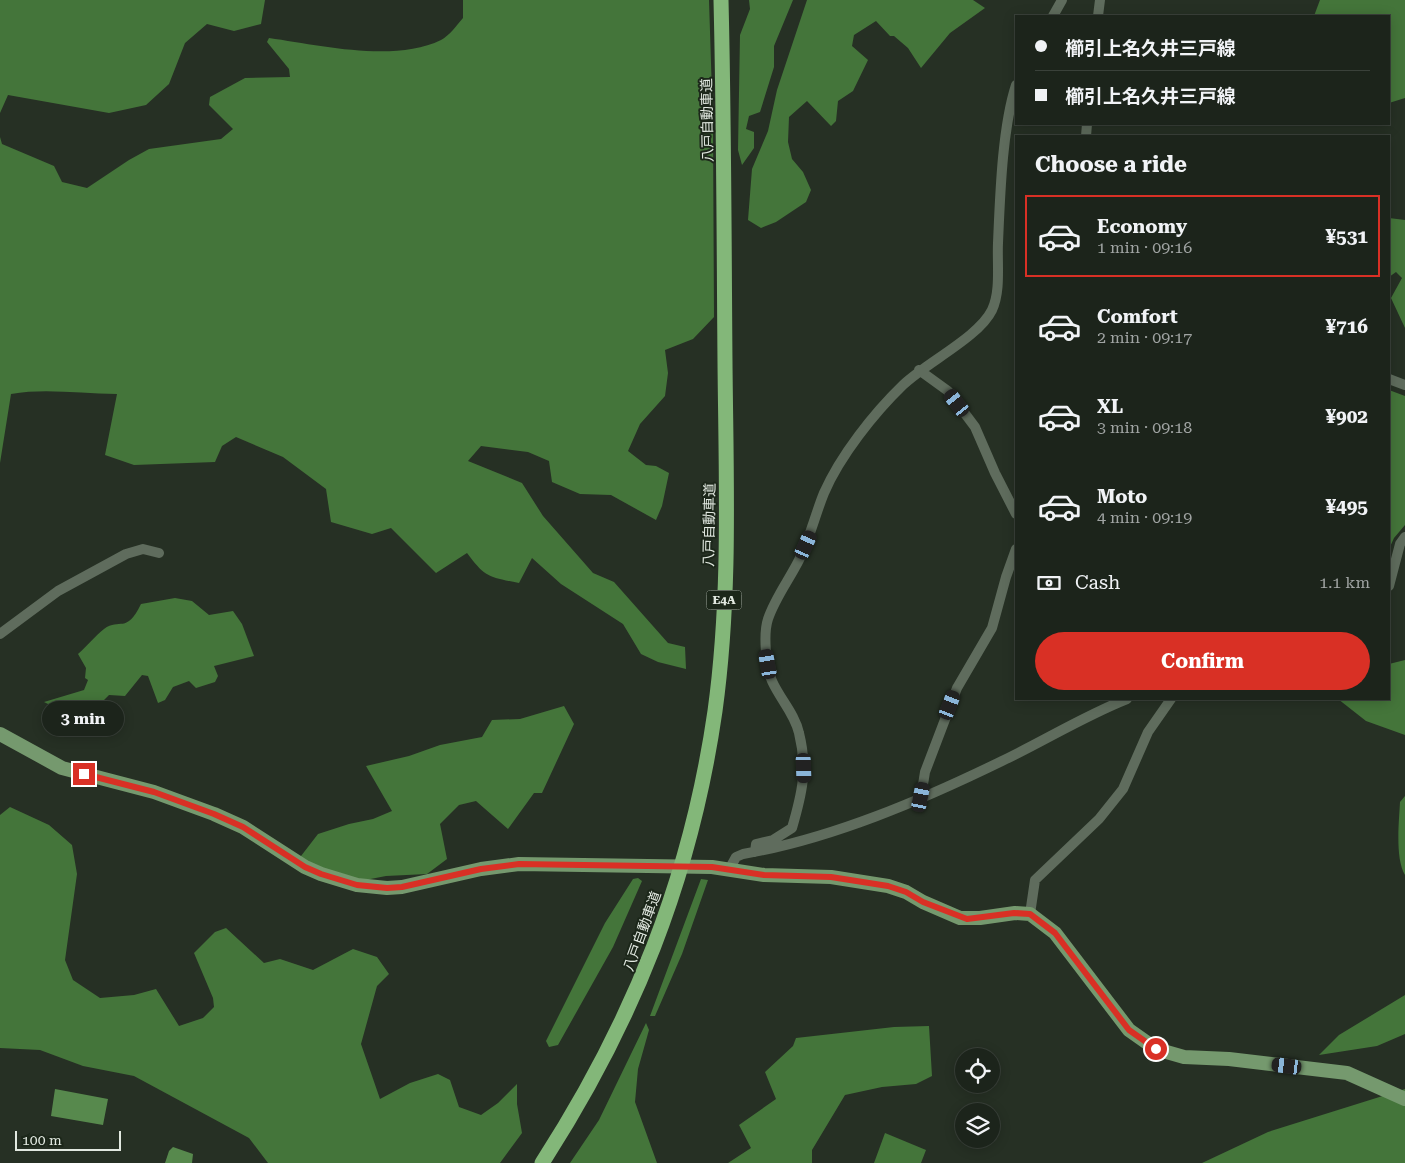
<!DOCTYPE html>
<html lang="en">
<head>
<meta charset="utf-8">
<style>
	:root { --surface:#1c241b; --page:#252c24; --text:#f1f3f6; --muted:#a0a4a3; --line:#3a413a; --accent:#d93025 }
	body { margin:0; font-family:"Roboto Serif","Noto Sans JP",serif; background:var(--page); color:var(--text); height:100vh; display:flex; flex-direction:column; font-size:19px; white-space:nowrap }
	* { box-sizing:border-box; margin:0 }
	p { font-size:16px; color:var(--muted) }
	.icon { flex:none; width:28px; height:28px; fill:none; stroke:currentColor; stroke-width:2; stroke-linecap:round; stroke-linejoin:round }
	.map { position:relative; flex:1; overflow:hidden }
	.panel { position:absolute; left:1015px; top:135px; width:375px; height:565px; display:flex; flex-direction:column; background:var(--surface); border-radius:0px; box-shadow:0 2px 12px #0003,0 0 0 1px var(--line) }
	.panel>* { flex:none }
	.hud { position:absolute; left:1015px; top:15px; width:375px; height:110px; border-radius:0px; box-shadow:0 2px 12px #0003,0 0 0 1px var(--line); display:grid; align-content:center; height:110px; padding:0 20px; background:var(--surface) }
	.fabs { position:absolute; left:955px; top:1048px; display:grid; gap:10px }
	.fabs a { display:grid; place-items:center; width:45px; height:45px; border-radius:50%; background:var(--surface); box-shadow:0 2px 12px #0003,0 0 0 1px var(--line); font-size:25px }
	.scale { position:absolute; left:15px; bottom:12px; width:106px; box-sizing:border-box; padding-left:5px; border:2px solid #e1e8e0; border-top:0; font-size:14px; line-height:18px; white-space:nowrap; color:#e1e8e0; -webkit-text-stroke:4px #1c271a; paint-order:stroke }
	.end { position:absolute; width:22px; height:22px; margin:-11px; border:6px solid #d93025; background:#fff; box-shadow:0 0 0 2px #fff }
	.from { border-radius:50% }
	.bubble { position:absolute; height:35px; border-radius:18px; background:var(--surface); box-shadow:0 2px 12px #0003,0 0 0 1px var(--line); font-size:16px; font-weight:700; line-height:35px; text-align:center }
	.car { position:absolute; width:15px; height:30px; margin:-15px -8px; border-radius:6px; box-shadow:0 0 4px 1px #0007; background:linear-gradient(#222 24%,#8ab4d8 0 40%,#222 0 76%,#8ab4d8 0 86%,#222 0) }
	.hud b { display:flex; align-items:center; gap:18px; height:48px; font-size:19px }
	.hud b+b { border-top:1px solid var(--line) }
	.hud i { width:12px; height:12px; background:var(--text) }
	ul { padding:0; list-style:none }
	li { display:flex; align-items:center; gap:15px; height:82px; margin:0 10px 8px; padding:0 10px; border:2px solid transparent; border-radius:0px }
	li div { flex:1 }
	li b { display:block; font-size:19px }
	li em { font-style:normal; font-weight:700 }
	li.on { border-color:var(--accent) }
	li>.icon { width:45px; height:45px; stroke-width:1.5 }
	h2 { padding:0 20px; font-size:22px; line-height:60px }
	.pay { display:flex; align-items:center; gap:12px; height:55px; padding:0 20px; font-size:19px }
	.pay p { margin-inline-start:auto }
	.primary-button { display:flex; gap:10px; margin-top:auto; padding:10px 20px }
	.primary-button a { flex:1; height:58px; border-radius:30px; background:var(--accent); color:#fff; font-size:20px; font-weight:700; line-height:58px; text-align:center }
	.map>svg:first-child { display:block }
	.forest { fill:#44753a }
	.water { fill:#57894d }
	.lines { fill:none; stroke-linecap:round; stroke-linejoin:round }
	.minor { stroke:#5f6c5d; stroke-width:10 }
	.major { stroke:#75996e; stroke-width:14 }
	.highway { stroke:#83b779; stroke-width:15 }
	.route { stroke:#d93025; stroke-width:6 }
	.labels { text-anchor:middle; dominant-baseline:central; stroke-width:4; stroke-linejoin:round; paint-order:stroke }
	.shield { fill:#1c271a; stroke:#a6aea5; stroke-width:1 }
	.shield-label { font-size:12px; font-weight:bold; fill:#e1e8e0 }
	.street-label { font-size:14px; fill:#e1e8e0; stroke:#1c271a }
</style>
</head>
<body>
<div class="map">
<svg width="1405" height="1163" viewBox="0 0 1405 1163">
	<rect width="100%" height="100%" fill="#263024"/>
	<path class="forest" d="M0 0H265L261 24 234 31 207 24 185 43 169 84 146 105 109 113 8 95 0 113Z
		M463 0H709L713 126 714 317 693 339 665 350 668 373 665 396 640 424 628 451 646 465 656 466 669 473 662 506 656 520 611 495 580 494 552 482 549 461 528 452 481 446 468 461 522 483 543 516 593 573 614 582 668 643 685 647 686 669 658 662 641 654 623 624 561 584 532 558 519 583C488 577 485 577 467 553L436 573 391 528 372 534 331 522 326 489 283 457 236 437 222 446 215 462 134 465 105 455 117 394C81 394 46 388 11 394L0 463V137L2 144 54 166 62 182 87 188 129 160 149 149 221 139 233 129 209 105 210 97 245 78 290 77 289 69 267 42 269 38C319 45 394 63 441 40 449 36 457 25 463 18Z
		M749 0H793L774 46V67L760 112 749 116 746 129 754 132V148L742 165 738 150 740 35 750 9Z
		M807 0H973L985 8 950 33 921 68 908 48 894 36H890L876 21 854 35 852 46 868 60 853 91 838 101 836 121 831 126 807 101 789 117 788 142 792 159 803 172 811 190 806 202 776 222 761 228 748 220 752 169 768 131 777 90Z
		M1320 0H1405V98L1389 103V16H1314Z
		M1389 218 1405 220V328L1391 298 1402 278 1396 272 1389 277Z
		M1389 390 1405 396V525L1394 538 1389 549Z
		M175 598 192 601 209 615 233 611 242 624 254 656 214 666 218 676 215 682 196 688 189 681 173 687 165 700 158 703 148 676 142 675 125 696 109 695 100 704V719C85 733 76 723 60 716V710L44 702 84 690 88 680 85 678 86 668 78 654C87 646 95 636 104 629 120 617 126 635 141 604Z
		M1405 660V735L1366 721 1338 699H1389V664Z
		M564 706 574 724 542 793H534L508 829 476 801 459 805 440 824 447 859 427 874 386 876 355 882 297 868 301 856 318 834 349 824 373 819 392 811 366 766 409 756 440 745 482 737 492 720 520 719Z
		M1405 796V875C1395 858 1399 822 1400 802Z
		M10 807 49 825 72 845 77 874 65 960 73 980 100 998 134 995 156 989 179 1026 203 1018 214 1007 213 998 194 953 215 932 226 928 264 963 280 959 313 970 353 949 377 957 389 974 377 986 361 1044 380 1099 410 1083 438 1074 450 1080 459 1107 481 1115 498 1103 517 1084V1104L522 1133 500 1163H268L249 1138 134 1076 83 1066 40 1050 0 1048V815Z
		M638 878 642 881 613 947 558 1045 549 1047 546 1041 605 923 633 879Z
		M701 879 708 880 682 954 655 1016H650Z
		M1405 995V1034L1377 1046 1319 1055 1339 1035Z
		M646 1023 649 1030 638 1069 635 1102 657 1163H570L599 1120Z
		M929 1026 932 1076 916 1084 882 1087 845 1095 812 1150V1163H728L751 1148 739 1125 776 1099 765 1072 793 1046 796 1038 894 1027Z
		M1405 1089V1163H1202L1268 1132Z
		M885 1133 926 1150 921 1163H874Z"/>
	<path class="water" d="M55 1089 108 1099 103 1125 51 1116Z
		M173 1147 193 1154 192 1163H165L169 1151Z"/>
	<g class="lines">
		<path class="minor" d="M1053 16 1062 0
			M1098 16 1100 0
			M1086 136 1087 124
			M919 370 948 391 975 427 995 473 1016 514
			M1389 379 1405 385
			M1389 586 1400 544 1405 537
			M0 634 58 591 126 554 143 549 159 553
			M921 797 925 772 957 688 992 628 1006 577 1016 549
			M755 852 756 844 773 840 792 828C802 794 808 769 799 733 795 714 780 699 772 681 766 667 763 634 768 619 775 598 789 580 799 560 810 538 815 515 824 493 840 456 874 413 903 385 927 362 979 337 992 310 1001 291 997 264 998 243 1000 198 1002 128 1016 85
			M730 868 736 857 743 854C831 839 922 800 1002 761 1044 741 1084 716 1127 699
			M1030 914 1035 880 1099 819 1123 789 1148 732 1171 699"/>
		<path class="major" d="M0 734 62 768 154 792 214 814 243 827 305 867 321 874 357 885 387 888 402 887 481 869 519 864 712 867 764 875 831 877 888 886 906 892 923 902 960 918H980L1015 913 1030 914 1055 933 1129 1030 1156 1049 1184 1057 1229 1059 1347 1073 1405 1099"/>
		<path class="highway" d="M542 1163C633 1022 691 878 715 711 731 595 726 478 725 362 724 241 724 121 721 0"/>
	</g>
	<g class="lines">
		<path class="route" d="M84 774 154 792 214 814 243 827 305 867 321 874 357 885 387 888 402 887 481 869 519 864 712 867 764 875 831 877 888 886 906 892 923 902 967 919 1014 913 1030 914 1055 933 1129 1030 1156 1049"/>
	</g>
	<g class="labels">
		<rect class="shield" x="706.5" y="590.5" width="35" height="19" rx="4"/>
		<g class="shield-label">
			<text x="724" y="600">E4A</text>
		</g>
		<g class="street-label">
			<text transform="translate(707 120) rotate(-91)">八戸自動車道</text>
			<text transform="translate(709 525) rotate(-89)">八戸自動車道</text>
			<text transform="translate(642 931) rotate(-70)">八戸自動車道</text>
		</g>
	</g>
</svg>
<div class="fabs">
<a><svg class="icon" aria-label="locate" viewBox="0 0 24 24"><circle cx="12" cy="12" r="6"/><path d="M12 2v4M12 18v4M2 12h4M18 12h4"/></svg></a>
<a><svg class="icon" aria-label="layers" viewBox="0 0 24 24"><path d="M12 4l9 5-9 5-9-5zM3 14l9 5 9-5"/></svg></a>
</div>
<div class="scale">100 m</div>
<i class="end from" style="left:1156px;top:1049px"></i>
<i class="end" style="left:84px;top:774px"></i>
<div class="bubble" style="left:42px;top:701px;width:82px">3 min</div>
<i class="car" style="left:957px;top:403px;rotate:322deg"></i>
<i class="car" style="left:806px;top:545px;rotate:24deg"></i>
<i class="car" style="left:768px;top:664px;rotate:350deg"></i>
<i class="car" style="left:950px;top:705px;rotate:21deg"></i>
<i class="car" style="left:804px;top:768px;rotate:178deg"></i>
<i class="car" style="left:921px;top:797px;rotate:11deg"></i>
<i class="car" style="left:1287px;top:1066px;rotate:277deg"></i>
<div class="hud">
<b><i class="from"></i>櫛引上名久井三戸線</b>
<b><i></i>櫛引上名久井三戸線</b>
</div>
<section class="panel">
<h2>Choose a ride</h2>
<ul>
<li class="on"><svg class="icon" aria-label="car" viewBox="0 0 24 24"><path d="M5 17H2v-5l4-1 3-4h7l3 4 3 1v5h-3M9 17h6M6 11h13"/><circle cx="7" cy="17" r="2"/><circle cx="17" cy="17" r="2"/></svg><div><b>Economy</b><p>1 min · 09:16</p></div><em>¥531</em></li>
<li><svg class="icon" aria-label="car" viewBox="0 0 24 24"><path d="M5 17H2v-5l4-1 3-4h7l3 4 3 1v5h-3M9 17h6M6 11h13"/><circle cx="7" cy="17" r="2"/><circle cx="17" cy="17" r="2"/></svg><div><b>Comfort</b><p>2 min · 09:17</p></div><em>¥716</em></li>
<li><svg class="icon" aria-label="car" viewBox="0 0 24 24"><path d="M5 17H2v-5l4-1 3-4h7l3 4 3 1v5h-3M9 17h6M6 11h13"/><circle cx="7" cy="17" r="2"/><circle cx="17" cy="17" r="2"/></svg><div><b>XL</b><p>3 min · 09:18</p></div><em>¥902</em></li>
<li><svg class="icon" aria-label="car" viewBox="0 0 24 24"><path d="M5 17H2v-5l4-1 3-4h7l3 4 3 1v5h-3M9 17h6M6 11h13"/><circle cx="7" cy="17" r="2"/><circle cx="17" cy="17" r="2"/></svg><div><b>Moto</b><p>4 min · 09:19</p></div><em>¥495</em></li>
</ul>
<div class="pay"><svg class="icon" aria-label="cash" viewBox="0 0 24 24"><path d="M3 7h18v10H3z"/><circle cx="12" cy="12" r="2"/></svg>Cash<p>1.1 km</p></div>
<div class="primary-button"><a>Confirm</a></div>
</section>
</div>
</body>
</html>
